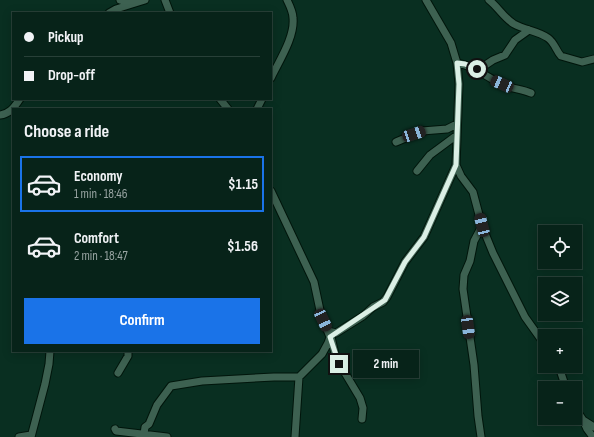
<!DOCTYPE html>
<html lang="en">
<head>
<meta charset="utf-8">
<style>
	:root { --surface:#072319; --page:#102b22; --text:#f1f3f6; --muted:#98a4a2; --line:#284038; --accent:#1a73e8 }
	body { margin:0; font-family:"Sofia Sans Condensed",sans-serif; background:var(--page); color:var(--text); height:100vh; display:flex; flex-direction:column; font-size:15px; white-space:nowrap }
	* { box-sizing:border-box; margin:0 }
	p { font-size:13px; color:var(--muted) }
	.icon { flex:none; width:22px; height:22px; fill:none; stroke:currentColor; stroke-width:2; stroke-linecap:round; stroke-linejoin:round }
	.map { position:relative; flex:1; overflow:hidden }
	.side { position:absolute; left:12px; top:108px; width:260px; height:244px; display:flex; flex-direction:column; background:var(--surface); border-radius:0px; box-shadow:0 2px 10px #0003,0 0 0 1px var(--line) }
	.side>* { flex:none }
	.hud { position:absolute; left:12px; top:12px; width:260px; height:88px; border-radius:0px; box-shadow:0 2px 10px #0003,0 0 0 1px var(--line); display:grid; align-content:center; height:88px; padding:0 12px; background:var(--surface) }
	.tools { position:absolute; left:538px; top:225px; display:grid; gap:8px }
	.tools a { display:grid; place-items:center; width:44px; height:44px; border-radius:0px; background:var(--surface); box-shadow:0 2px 10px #0003,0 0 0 1px var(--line); font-size:20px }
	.end { position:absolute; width:18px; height:18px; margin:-9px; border:5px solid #dbefe5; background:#111; box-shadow:0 0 0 2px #111 }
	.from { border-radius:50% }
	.bubble { position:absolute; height:28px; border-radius:0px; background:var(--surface); box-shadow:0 2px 10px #0003,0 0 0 1px var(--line); font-size:13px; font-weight:700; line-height:28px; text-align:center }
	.car { position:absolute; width:12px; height:24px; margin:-12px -6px; border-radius:5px; box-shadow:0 0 3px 1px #0007; background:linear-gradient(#222 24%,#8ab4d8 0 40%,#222 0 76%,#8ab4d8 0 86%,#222 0) }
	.hud b { display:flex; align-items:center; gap:14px; height:38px; font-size:15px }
	.hud b+b { border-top:1px solid var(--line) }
	.hud i { width:10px; height:10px; background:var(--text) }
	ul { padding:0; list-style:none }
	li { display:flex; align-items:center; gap:12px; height:56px; margin:0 8px 6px; padding:0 4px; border:2px solid transparent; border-radius:0px }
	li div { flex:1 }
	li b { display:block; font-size:15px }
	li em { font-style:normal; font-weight:700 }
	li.on { border-color:var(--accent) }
	li>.icon { width:36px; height:36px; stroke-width:1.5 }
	h2 { padding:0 12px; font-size:18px; line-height:48px }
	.action { display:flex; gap:8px; margin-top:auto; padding:8px 12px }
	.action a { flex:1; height:46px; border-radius:0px; background:var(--accent); color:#fff; font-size:16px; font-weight:700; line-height:46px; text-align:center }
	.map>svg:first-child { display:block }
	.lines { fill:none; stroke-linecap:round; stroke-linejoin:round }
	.street-casing { stroke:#00150b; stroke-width:9 }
	.street { stroke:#3d6151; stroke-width:7 }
	.route { stroke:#dbefe5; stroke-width:5 }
</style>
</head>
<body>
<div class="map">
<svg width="594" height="437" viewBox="0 0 594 437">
	<rect width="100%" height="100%" fill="#092f21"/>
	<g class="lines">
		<defs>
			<path id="street" d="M120 0 134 3
				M165 0 170 13
				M426 0 451 43 457 63 459 84 456 165 461 176 473 192 482 226 474 241 470 261 464 275 463 289 474 365 478 416 481 437
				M489 0C498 7 504 18 514 24 525 30 538 31 548 38 555 43 556 51 561 56L582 62 594 59
				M109 13 116 9 145 0
				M457 63C476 66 488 79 506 86 514 89 522 89 531 93
				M478 70 493 60 505 55 515 40 529 30
				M271 78C279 61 295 37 293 18 293 12 290 6 287 0
				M220 99 228 109
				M257 109 262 99
				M0 115C10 114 14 107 20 99
				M396 142 422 131 447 129 457 124
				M417 171 430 155 457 135
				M482 226 493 253 525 317 545 345
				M328 331 336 333 363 316 373 307 383 302 387 297 405 262 424 237 456 165
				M331 337 336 358 360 398 363 408 362 419
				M557 366 560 370 566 388
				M118 373 128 356V351
				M575 408 583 420 594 427
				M583 420 587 429 593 437
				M115 429 116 431 167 437
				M144 434 145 427 149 424 157 405 171 386 202 381 274 377H299L322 354 328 343 330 337 321 315 314 282 271 191
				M19 437 31 435
				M31 437 45 384 49 364 50 351
				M295 437 299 377"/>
		</defs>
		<use href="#street" class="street-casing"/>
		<use href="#street" class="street"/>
	</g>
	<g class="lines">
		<path class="route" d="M339 364 330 337 385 300 405 262 424 237 456 165 459 84 457 63 465 64 477 69"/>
	</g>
</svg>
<div class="tools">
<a><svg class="icon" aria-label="locate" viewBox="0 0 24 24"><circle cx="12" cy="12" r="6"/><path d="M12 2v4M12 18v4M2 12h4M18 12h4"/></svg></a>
<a><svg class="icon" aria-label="layers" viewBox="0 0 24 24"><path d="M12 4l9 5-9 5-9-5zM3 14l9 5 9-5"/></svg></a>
<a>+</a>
<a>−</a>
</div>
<i class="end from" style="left:477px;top:69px"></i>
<i class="end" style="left:339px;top:364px"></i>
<div class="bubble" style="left:353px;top:350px;width:66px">2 min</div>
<i class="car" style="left:502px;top:84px;rotate:293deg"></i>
<i class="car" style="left:414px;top:134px;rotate:72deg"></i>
<i class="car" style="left:482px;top:225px;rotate:346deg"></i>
<i class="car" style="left:323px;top:320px;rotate:155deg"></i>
<i class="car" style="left:468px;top:327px;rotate:172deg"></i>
<div class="hud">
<b><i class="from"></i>Pickup</b>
<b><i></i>Drop-off</b>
</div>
<section class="side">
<h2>Choose a ride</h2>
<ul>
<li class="on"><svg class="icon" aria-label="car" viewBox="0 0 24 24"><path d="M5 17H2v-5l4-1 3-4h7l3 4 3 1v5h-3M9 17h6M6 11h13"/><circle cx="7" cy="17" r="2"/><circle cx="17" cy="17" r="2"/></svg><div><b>Economy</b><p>1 min · 18:46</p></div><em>$1.15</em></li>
<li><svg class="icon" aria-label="car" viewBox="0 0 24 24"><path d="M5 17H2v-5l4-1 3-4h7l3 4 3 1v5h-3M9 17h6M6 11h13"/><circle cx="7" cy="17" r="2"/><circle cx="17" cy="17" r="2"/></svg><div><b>Comfort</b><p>2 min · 18:47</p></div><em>$1.56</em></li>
</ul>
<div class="action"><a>Confirm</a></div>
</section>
</div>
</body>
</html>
